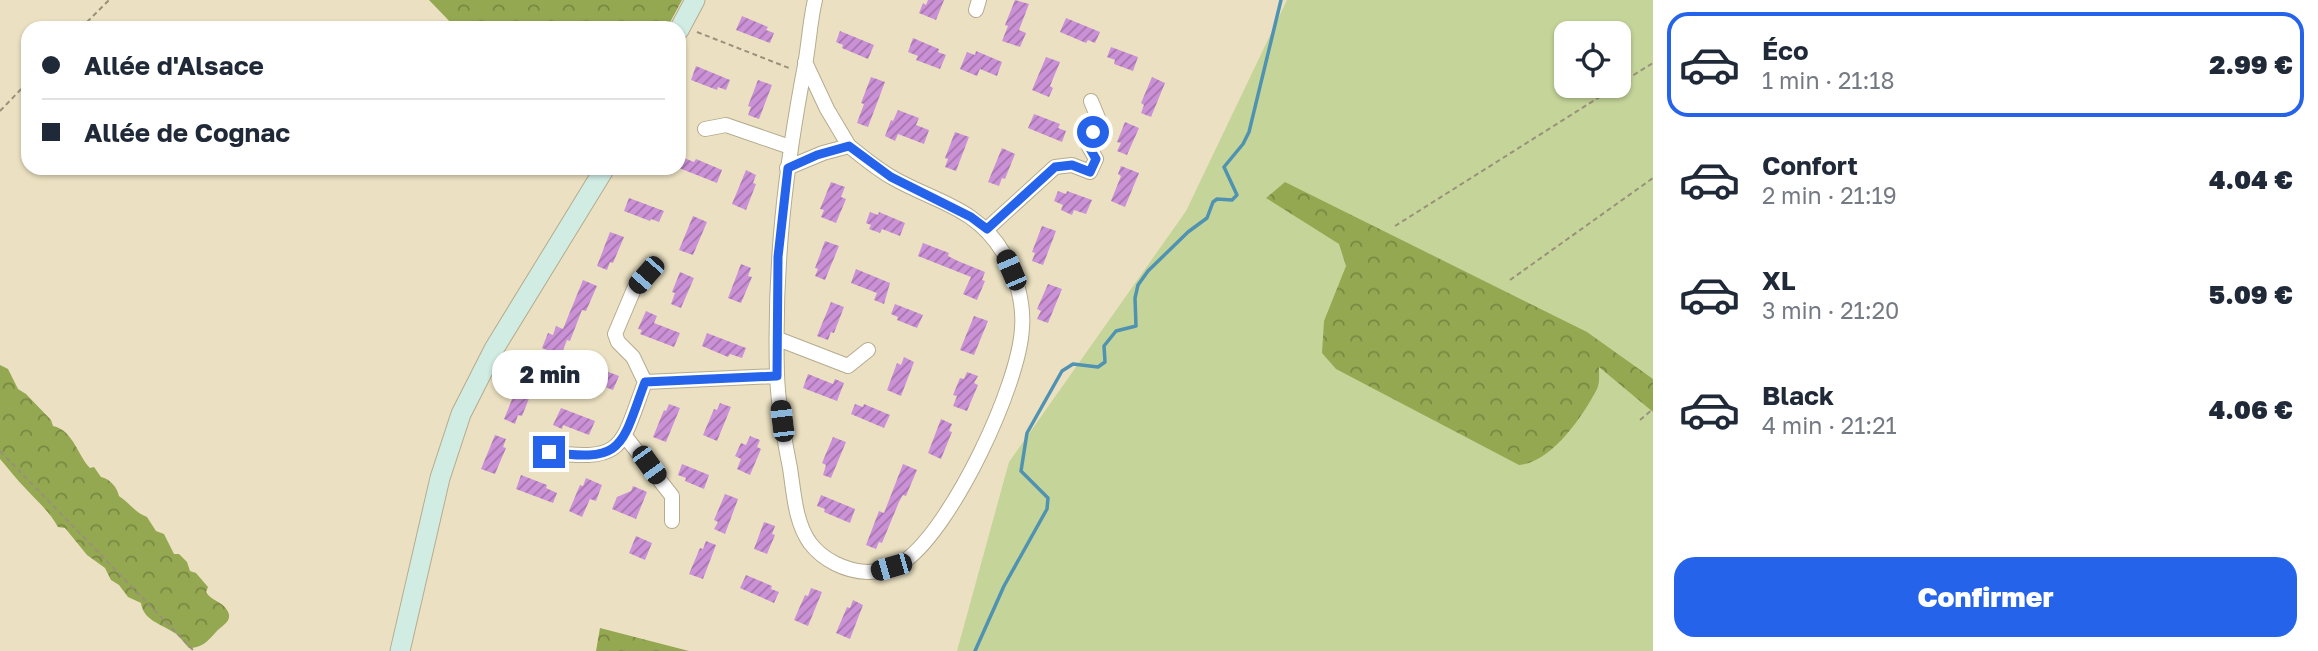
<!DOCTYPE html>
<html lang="fr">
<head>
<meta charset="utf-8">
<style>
	:root { --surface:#fff; --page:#f2f2f3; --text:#1f2937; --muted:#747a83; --line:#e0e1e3; --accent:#2563eb }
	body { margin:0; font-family:"Golos Text",sans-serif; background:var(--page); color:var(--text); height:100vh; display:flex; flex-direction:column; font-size:26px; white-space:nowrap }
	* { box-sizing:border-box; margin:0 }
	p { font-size:23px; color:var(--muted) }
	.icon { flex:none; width:38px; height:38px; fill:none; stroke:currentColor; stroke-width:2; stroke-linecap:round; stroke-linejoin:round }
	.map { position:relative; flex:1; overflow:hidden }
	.details { display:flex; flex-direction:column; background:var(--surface); width:665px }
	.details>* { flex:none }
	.top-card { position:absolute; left:21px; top:21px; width:665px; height:154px; border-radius:21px; box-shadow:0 2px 5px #0004; display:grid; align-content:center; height:154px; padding:0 21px; background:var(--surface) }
	.buttons { position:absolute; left:1554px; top:21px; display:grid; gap:14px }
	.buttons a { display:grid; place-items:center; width:77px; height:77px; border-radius:14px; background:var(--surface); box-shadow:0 2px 5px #0004; font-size:35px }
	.end { position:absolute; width:32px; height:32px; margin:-16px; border:9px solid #2563eb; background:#fff; box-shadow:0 0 0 4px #fff }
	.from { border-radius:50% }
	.bubble { position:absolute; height:49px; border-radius:21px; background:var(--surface); box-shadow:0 2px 5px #0004; font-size:23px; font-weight:800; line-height:49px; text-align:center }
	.car { position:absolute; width:21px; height:42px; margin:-21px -10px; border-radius:9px; box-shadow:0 0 5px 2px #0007; background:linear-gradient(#222 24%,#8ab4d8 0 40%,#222 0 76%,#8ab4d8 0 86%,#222 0) }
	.top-card b { display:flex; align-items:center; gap:24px; height:66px; font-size:26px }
	.top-card b+b { border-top:2px solid var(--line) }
	.top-card i { width:18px; height:18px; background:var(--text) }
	ul { padding:12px 0 0; list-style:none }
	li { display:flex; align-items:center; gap:21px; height:105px; margin:0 14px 10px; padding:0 7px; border:4px solid transparent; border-radius:21px }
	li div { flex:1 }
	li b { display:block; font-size:26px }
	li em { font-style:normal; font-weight:800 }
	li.on { border-color:var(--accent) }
	li>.icon { width:63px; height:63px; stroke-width:1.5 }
	.button { display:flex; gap:14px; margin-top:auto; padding:14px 21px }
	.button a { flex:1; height:80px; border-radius:21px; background:var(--accent); color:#fff; font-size:28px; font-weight:800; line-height:80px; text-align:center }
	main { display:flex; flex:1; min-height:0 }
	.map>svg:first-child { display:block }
	.green { fill:#c5d599; fill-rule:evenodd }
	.forest { fill:url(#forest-crowns) }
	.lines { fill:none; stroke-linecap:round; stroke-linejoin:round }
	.stream { stroke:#5092b2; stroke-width:3.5 }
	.building { fill:url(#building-hatch) }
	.street-casing { stroke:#b5ab8e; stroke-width:16 }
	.secondary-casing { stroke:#b5ab8e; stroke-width:21 }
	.path { stroke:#99917a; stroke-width:2; stroke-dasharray:5 3.5; stroke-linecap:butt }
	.street { stroke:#fff; stroke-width:14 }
	.secondary { stroke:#d1ece3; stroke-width:19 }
	.route { stroke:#2563eb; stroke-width:9 }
</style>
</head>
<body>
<main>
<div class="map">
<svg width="1653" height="651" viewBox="0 0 1653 651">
	<defs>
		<pattern id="forest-crowns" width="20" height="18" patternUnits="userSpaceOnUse" patternTransform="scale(1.75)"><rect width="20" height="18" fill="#94a851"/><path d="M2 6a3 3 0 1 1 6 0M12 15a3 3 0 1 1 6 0" fill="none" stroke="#788842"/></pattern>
		<pattern id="building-hatch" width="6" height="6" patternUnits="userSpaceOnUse" patternTransform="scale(1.75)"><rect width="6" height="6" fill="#cb91d6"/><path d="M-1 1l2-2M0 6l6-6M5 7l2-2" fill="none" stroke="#a475ac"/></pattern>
	</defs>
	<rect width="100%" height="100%" fill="#ebe1c2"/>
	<path class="green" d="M1287 0H1653V651H957L1009 462 1186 211ZM1566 33H1619V86H1566Z"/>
	<path class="forest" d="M429 0H682L667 28H456Z
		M1285 182 1587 332 1653 379V412L1599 367C1599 374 1600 383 1597 389 1583 416 1551 463 1519 465L1336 369 1322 353 1324 321 1346 266 1339 244 1266 198Z
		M0 365 8 369 18 389 26 394 51 420 53 426C73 430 78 456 90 468L94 467 101 477C110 479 117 487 119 496 130 503 134 512 147 517L156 531 164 534 174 554H179L187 562 190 571 196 573 208 587 206 592C211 601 222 601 227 610 234 621 222 625 216 632 208 641 202 648 189 648 184 643 179 635 173 632 161 624 143 620 141 603L128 597 119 585 111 580 105 568 87 555 65 528 58 527C49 511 38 502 26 489 17 480 9 469 0 459Z
		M600 628 689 651H596Z"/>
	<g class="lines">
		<path class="stream" d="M975 651 1004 586 1047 509 1048 498 1021 471 1027 433 1062 371 1073 364 1098 367 1105 362 1104 346 1116 331 1136 326 1135 298 1138 285 1148 271 1188 232 1207 218 1213 202 1217 199 1232 200 1237 195 1224 167 1243 144 1249 132 1281 0"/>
	</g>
	<path class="building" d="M928 0H944L936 20 919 13 923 3 926 5Z
		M1015 0 1029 4 1019 30 1026 33 1020 47 1002 41 1008 26 1005 25Z
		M742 16 768 27 766 30 774 33 770 43 736 30Z
		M1066 18 1100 32 1095 43 1088 40 1086 43 1060 32Z
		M840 31 874 45 868 59 842 48 843 45 836 42Z
		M913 38 939 49 938 52 946 55 940 69 916 60 918 56 908 52Z
		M1111 47 1138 57 1133 71 1114 64 1115 60 1107 57Z
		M976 51 1002 62 997 76 980 69 977 76 960 69 967 52 975 55Z
		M1046 57 1060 62 1050 86 1053 88 1049 97 1032 90Z
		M696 66 730 80 726 90 718 87 717 90 691 80Z
		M871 77 885 82 868 127 857 123 864 104 861 103Z
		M1152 77 1165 83 1151 117 1141 113 1144 105 1141 103Z
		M758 80 772 85 759 119 748 115 751 107 748 106Z
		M898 110 919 118 916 125 929 130 924 144 898 134 895 141 885 136 891 120 893 121Z
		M1034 114 1060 124 1058 128 1066 131 1062 142 1028 128Z
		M1125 122 1139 128 1127 155 1117 151 1121 143 1117 142Z
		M955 132 969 137 956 171 945 167 948 159 945 158Z
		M1002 148 1015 154 1005 179 1002 178 999 186 988 182Z
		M679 156 694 162 696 159 722 170 717 183 679 168Z
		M1121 166 1139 173 1125 207 1111 201 1121 176 1118 174Z
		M746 170 756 175 753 183 756 184 746 210 732 204Z
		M831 182 845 187 841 197 846 199 836 223 821 217 824 210 820 209Z
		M1058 191 1066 194 1067 191 1092 200 1086 214 1074 210 1072 215 1061 210 1063 205 1054 201Z
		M629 198 664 211 659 222 651 219 650 221 624 211Z
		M870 212 878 215 879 212 905 223 900 236 882 229 880 233 869 229 871 225 866 223Z
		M693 216 707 222 693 255 679 250Z
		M1042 226 1056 231 1043 265 1032 261 1035 253 1032 252Z
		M610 232 624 237 613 263 610 262 607 270 597 266Z
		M825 241 839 246 825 280 815 276 818 269 815 268Z
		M923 243 949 253 948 256 958 261 985 272 982 280 985 281 977 300 963 294 971 277 918 256Z
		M741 264 751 268 748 276 752 277 741 303 728 298Z
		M856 269 890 283 884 304 874 300 877 293 851 283Z
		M680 272 694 278 681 308 671 304 675 293 672 292Z
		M583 280 597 286 586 311 582 310 570 341 567 340 557 366 543 360 547 350 542 348 548 333 553 335 556 326 563 329Z
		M1048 284 1062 289 1048 323 1037 319 1041 311 1037 309Z
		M831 302 844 307 834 333 831 332 828 340 817 336Z
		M895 304 923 315 917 328 897 320 898 317 891 314Z
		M646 311 657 316 654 323 680 333 674 347 640 334 642 330 638 329Z
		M974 316 988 321 974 355 960 350Z
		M707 333 746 348 742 358 730 354 728 357 702 346Z
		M904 357 914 362 901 396 887 390 897 363 901 365Z
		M584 366 591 369 593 366 619 376 613 390 579 377Z
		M967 372 978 376 974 383 978 385 967 411 953 406 957 396 953 395 960 378 964 379Z
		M808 374 833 384 835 379 844 383 837 401 803 388Z
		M518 385 532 391 522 416 518 415 515 424 504 419Z
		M720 403 731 407 717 441 703 435 714 409 717 410Z
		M669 404 680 408 666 442 653 437 664 410 666 411Z
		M855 404 863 407 864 404 890 415 884 428 851 414Z
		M561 408 595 421 589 435 563 425 562 429 553 425Z
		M941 419 952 424 949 431 952 432 941 459 928 453Z
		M495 435 506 439 503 447 506 448 495 474 481 469Z
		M750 436 760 440 757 447 761 449 750 475 737 469 741 459 735 456 741 443 746 445Z
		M833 437 846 442 831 478 823 475 826 465 822 463Z
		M682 464 709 475 704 489 685 481 686 478 678 475Z
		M903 464 917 470 906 496 903 495 899 502 882 543 879 542 876 549 866 545 879 511 884 513Z
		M521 475 547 485 546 488 557 493 553 503 516 489Z
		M586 478 602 485 596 501 590 499 582 517 569 511 580 485 583 486Z
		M633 486 647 492 636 519 612 509 617 497 631 491Z
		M725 494 738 499 725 534 714 529 718 522 714 520Z
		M821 495 855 509 850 523 824 512 825 509 817 506Z
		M764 522 775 526 772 534 775 535 767 554 754 549Z
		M636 536 652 543 645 560 629 553Z
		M706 541 716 545 703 579 689 574 700 548 703 549Z
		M746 575 772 586 771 589 779 592 774 603 740 588Z
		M811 588 822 592 808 626 794 620 805 595 808 596Z
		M853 600 863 605 850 639 836 633 847 607 850 608Z"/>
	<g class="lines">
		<defs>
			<path id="street" d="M976 10 979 0
				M805 62 827 109 849 146
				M705 129 726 125 790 147
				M787 168 823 153 849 146C863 157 877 169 893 178 935 202 977 207 1004 254 1016 275 1024 303 1022 328 1019 386 953 525 906 560 895 568 880 572 867 572 845 571 823 560 810 543 795 522 794 493 790 468 784 438 778 405 777 374 774 266 785 170 805 65 809 43 810 21 815 0
				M987 229 1055 167 1072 165 1090 172 1096 159 1088 145 1098 118 1091 101
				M646 274 634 289 615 334 618 342 633 357 645 382 777 376
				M778 339 848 366 868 350
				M625 436 672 496V521
				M549 452C625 463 621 446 645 382"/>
			<path id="secondary" d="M679 30 695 0
				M400 651 440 478 461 414 494 349 605 168"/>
		</defs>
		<use href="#street" class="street-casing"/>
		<use href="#secondary" class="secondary-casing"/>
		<path class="path" d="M81 28 109 0
			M697 32 789 68
			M1619 84 1653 63
			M0 111 28 82
			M1395 226 1617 86
			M1510 280 1653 178
			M1640 420 1653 409
			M0 451 194 651"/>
		<use href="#street" class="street"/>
		<use href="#secondary" class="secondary"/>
	</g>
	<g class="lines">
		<path class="route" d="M549 452C625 463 621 446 645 382L777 376 778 257 788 168 817 155 849 146 891 177 971 217 987 229 1055 167 1072 165 1090 172 1096 159 1088 145 1093 132"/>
	</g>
</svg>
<div class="buttons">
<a><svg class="icon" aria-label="locate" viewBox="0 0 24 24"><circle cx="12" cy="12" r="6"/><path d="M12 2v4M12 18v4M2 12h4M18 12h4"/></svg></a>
</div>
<i class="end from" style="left:1093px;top:132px"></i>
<i class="end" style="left:549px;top:452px"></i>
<div class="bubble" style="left:492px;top:350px;width:116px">2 min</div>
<i class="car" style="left:1011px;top:270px;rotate:337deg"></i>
<i class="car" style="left:646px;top:275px;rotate:221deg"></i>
<i class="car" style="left:782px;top:421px;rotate:353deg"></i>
<i class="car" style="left:649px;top:465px;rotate:144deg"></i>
<i class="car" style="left:891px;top:567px;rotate:254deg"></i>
<div class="top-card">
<b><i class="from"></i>Allée d'Alsace</b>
<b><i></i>Allée de Cognac</b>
</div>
</div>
<section class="details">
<ul>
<li class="on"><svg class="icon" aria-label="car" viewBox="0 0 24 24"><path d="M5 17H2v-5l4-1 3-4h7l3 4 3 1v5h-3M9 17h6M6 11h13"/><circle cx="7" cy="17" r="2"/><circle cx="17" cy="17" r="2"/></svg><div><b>Éco</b><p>1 min · 21:18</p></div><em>2.99 €</em></li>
<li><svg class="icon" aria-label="car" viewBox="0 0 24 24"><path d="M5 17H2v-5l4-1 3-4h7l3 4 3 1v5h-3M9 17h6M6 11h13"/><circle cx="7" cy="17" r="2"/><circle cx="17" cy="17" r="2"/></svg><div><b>Confort</b><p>2 min · 21:19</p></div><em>4.04 €</em></li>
<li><svg class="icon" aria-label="car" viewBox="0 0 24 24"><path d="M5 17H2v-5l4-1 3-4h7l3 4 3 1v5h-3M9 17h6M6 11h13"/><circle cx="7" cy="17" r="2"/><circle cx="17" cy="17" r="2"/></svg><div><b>XL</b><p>3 min · 21:20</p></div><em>5.09 €</em></li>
<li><svg class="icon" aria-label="car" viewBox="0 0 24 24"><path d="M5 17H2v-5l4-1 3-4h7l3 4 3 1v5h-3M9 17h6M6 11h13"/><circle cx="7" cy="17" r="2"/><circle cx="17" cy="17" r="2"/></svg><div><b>Black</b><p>4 min · 21:21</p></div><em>4.06 €</em></li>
</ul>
<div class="button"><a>Confirmer</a></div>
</section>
</main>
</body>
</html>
